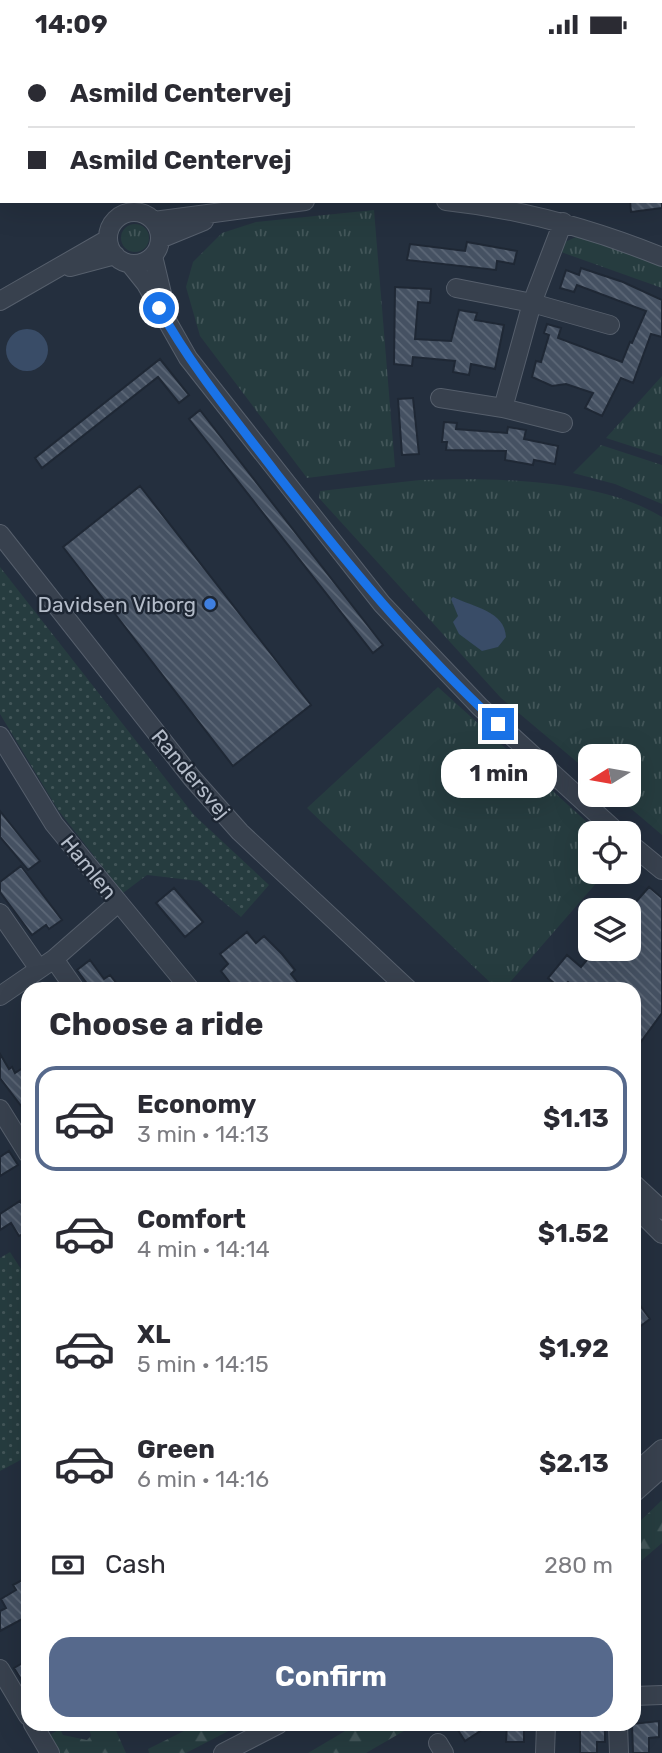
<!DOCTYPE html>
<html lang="en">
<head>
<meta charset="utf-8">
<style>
	:root { --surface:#fff; --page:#f2f2f3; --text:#2b2b33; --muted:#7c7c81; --line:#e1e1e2; --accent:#56698c }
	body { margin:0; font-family:Rubik,sans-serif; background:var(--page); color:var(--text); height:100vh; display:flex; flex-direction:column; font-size:26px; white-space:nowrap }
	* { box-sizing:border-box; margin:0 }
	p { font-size:23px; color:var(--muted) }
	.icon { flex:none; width:38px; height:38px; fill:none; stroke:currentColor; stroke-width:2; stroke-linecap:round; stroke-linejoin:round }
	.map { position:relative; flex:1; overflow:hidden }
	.panel { position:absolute; left:21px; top:933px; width:620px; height:749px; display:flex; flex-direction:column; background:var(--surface); border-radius:21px; box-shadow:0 7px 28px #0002 }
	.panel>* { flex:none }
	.banner { position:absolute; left:0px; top:0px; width:663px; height:154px; box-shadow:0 7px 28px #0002; display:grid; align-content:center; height:154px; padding:0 28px; background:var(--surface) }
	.needle { width:46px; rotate:259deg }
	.tools { position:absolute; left:578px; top:695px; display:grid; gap:14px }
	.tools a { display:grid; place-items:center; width:63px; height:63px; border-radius:14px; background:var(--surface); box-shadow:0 7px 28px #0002; font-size:35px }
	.end { position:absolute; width:32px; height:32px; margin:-16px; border:9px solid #1a73e8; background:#fff; box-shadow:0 0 0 4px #fff }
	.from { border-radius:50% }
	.bubble { position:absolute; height:49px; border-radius:21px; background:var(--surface); box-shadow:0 7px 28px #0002; font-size:23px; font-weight:700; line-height:49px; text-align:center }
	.banner b { display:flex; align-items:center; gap:24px; height:66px; font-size:26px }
	.banner b+b { border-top:2px solid var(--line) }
	.banner i { width:18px; height:18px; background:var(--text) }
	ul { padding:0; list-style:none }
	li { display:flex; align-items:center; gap:21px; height:105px; margin:0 14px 10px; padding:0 14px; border:4px solid transparent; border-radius:21px }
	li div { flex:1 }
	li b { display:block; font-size:26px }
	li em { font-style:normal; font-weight:700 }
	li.current { border-color:var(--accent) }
	li>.icon { width:63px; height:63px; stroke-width:1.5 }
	h2 { padding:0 28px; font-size:32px; line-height:84px }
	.pay { display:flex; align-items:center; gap:18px; height:77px; padding:0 28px; font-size:26px }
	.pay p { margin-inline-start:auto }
	.primary-button { display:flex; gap:14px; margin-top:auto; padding:14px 28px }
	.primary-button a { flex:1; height:80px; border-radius:21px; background:var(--accent); color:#fff; font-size:28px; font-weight:700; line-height:80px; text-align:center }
	.status { display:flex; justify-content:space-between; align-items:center; height:49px; padding:0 35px; background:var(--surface); direction:ltr }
	.status svg { height:19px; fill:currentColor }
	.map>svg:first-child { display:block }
	.grass { fill:url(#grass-tufts) }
	.forest { fill:url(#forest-firs) }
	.park { fill:url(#park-dots) }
	.water { fill:#394c67 }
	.building { fill:url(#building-back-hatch); stroke:#1f2835; stroke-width:2 }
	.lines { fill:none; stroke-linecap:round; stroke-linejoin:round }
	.minor-casing { stroke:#565f6c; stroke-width:20 }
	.minor { stroke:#38414e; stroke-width:18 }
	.route { stroke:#1a73e8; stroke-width:9 }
	.shop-dot { fill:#3f7fe0; stroke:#1d2633; stroke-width:2.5 }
	.labels { text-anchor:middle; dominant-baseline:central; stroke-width:5; stroke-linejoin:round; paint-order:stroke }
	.poi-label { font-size:21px; fill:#b4bcc9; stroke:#1d2633; text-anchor:end }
	.street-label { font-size:21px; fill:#b4bcc9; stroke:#1d2633 }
</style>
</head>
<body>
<div class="status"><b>14:09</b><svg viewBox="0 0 49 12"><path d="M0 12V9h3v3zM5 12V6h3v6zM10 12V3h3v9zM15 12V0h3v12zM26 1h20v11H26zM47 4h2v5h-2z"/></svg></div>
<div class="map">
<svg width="662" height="1704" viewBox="0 0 662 1704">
	<defs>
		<pattern id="grass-tufts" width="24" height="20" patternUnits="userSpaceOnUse" patternTransform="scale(1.75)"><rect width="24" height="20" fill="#263c3f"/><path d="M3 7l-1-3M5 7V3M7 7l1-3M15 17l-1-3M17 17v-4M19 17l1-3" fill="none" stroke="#435659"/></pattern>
		<pattern id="forest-firs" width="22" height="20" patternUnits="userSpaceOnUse" patternTransform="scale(1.75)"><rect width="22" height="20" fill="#263c3f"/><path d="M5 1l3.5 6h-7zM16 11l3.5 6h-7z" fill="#435659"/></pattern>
		<pattern id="park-dots" width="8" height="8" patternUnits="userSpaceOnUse" patternTransform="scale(1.75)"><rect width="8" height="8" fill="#263c3f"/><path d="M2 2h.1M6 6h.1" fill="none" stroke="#435659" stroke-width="1.8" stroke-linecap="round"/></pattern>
		<pattern id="building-back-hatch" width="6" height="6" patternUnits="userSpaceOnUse" patternTransform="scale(1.75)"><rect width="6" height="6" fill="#455162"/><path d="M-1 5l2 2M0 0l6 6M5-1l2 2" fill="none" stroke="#5d6877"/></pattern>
	</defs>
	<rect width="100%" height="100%" fill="#242f3e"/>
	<path class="grass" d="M374 161 395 418 307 429 200 287 186 238 193 213 222 184 256 173Z
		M121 189a14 14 0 1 1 28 0a14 14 0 1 1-28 0Z
		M580 186 662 216V239L561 203 565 193Z
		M662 327V407L606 389Z
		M601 396 662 416V455L615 435 573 424Z
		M420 431C494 429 597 429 662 468V786L615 746H628V707H590V724L501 649 319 449 320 442Z
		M438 638 599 784H590V822L606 823 504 940H497L307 759Z"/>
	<path class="forest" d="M662 1451V1494L634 1518V1478Z
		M88 1675H113L126 1704H58L48 1687 60 1680 63 1686 87 1691 91 1687Z
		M198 1675H242L186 1704H149L148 1700Z
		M357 1675H416L366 1704H308Z"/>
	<path class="park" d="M0 518 194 766 269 836 241 868 199 832 147 826 123 844 58 761 0 665Z
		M10 1203 28 1231V1407L0 1422V1209Z"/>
	<path class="water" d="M6 301a21 21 0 1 1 42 0a21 21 0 1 1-42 0Z
		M453 548C473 558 505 562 506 588L498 598 482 602 459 585 453 573 458 567 451 550Z"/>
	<path class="building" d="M630 152H662V159L631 163Z
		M467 193 517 202 514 215 497 212 496 221 407 211 410 195 465 202Z
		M581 219 623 233 662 251V288L651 285 633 334 621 329 602 367 585 359 593 344 566 335 552 337 532 328 536 312 541 313 549 286 544 284 547 275 561 279 558 289 622 313 630 293 632 294 646 262 577 236 574 243 560 239 566 221 579 226Z
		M395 238 431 240 430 254 418 253 415 290 451 292 459 261 477 264 475 271 504 276 495 320 471 315 469 326 453 323 455 312 413 308 412 317 394 315Z
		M160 310 189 346 179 354 158 328 42 419 35 409Z
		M413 349 419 405 402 406 398 350Z
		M200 361 383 596 373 604 189 370Z
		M444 373 457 374 456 380 507 384 508 378 526 381 524 390 558 397 555 415 534 411 533 416 505 411 506 402 446 401 447 393H442Z
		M140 437 311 656 233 717 63 498Z
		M0 762 40 812 28 821 0 788Z
		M21 817 62 871 49 880 46 876 32 886 0 843V833Z
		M649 838 662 849V964L640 994 634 989V940H577L568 933 561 940 548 929 567 906 581 918 596 900H628V862Z
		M174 839 203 873 185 888 156 854Z
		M247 883 256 894 264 887 282 905 295 921 291 925 303 940H235L221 922 228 915 220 905Z
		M90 911 104 930 110 926 121 940H91L77 921Z
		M0 1005 9 1020 12 1018 15 1024 21 1020 28 1030V1066L0 1029Z
		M9 1102 18 1116 0 1127V1108Z
		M20 1152 28 1165V1182L19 1187 11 1174 0 1181V1165Z
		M634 1248 650 1270 634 1282Z
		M24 1530 28 1537V1567L0 1582V1562L6 1559 1 1550 16 1541 13 1536Z
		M28 1611V1626L21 1630 14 1619Z
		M659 1672V1688L649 1689V1704H633L632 1675Z
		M454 1675H491L465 1692Z
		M507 1675H524V1693H506Z
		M580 1675 605 1678V1693H597V1704H580Z"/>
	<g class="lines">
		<defs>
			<path id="minor" d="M88 2V0
				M509 2V0
				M446 152C521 160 593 180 662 208
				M108 189a26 26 0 1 1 52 0a26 26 0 1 1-52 0Z
				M154 172 305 152
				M160 190 204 172
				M153 207 164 253
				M130 215 146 235 188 309 382 555 480 658 618 784
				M70 218 115 206
				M456 239 532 254 610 276
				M0 252 108 190
				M440 349 503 359 563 374
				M503 359 532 254 563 173
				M0 485 192 729 240 783 408 940
				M0 687 54 775 190 940
				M628 793 662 821
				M0 864 39 920
				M54 910 75 940
				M0 947 54 910 118 854
				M0 1060 28 1105
				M634 1135 662 1161
				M634 1157 662 1185
				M634 1425 662 1400
				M634 1444 662 1419
				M0 1620 28 1667
				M634 1647 662 1646
				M33 1675 50 1704
				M618 1675 619 1704
				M438 1694 444 1704
				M223 1704 279 1675
				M545 1704 546 1675"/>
		</defs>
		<use href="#minor" class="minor-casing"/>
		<use href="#minor" class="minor"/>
	</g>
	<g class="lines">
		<path class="route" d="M159 259C192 319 235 370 276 424 345 512 416 599 498 675"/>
	</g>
	<circle class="shop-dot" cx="210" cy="555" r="7"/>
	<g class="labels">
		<g class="poi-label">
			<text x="196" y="555">Davidsen Viborg</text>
		</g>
		<g class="street-label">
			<text transform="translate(191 725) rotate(50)">Randersvej</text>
			<text transform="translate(89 818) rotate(51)">Hamlen</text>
		</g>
	</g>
</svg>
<div class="tools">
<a><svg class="needle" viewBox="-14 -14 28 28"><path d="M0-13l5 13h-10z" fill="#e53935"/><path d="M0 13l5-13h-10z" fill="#7c7c81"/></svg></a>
<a><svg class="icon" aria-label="locate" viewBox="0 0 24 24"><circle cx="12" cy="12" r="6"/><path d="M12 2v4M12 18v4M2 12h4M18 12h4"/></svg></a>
<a><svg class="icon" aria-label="layers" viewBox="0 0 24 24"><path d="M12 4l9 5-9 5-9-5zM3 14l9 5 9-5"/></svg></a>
</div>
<i class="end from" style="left:159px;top:259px"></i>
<i class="end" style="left:498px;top:675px"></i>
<div class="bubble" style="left:441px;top:700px;width:116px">1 min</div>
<div class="banner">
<b><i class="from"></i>Asmild Centervej</b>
<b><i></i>Asmild Centervej</b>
</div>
<section class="panel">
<h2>Choose a ride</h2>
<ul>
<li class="current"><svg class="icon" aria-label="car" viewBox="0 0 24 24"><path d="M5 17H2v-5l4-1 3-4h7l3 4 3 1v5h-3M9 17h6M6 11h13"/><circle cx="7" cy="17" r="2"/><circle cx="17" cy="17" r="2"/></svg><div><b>Economy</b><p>3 min · 14:13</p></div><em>$1.13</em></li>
<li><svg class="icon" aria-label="car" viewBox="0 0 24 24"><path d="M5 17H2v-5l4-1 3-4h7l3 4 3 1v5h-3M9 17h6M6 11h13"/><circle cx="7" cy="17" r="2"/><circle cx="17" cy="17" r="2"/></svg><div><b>Comfort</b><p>4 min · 14:14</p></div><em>$1.52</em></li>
<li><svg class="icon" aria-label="car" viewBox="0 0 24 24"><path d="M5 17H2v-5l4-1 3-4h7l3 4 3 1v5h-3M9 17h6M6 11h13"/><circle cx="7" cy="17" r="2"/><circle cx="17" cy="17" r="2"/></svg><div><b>XL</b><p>5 min · 14:15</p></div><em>$1.92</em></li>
<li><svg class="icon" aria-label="car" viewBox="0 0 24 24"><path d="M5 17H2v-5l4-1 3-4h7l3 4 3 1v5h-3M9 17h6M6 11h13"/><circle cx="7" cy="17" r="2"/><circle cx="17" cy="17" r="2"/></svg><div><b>Green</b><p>6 min · 14:16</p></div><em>$2.13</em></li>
</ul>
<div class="pay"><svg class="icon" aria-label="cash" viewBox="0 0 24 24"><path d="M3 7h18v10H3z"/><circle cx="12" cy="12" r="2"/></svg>Cash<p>280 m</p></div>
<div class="primary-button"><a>Confirm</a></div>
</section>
</div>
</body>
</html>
